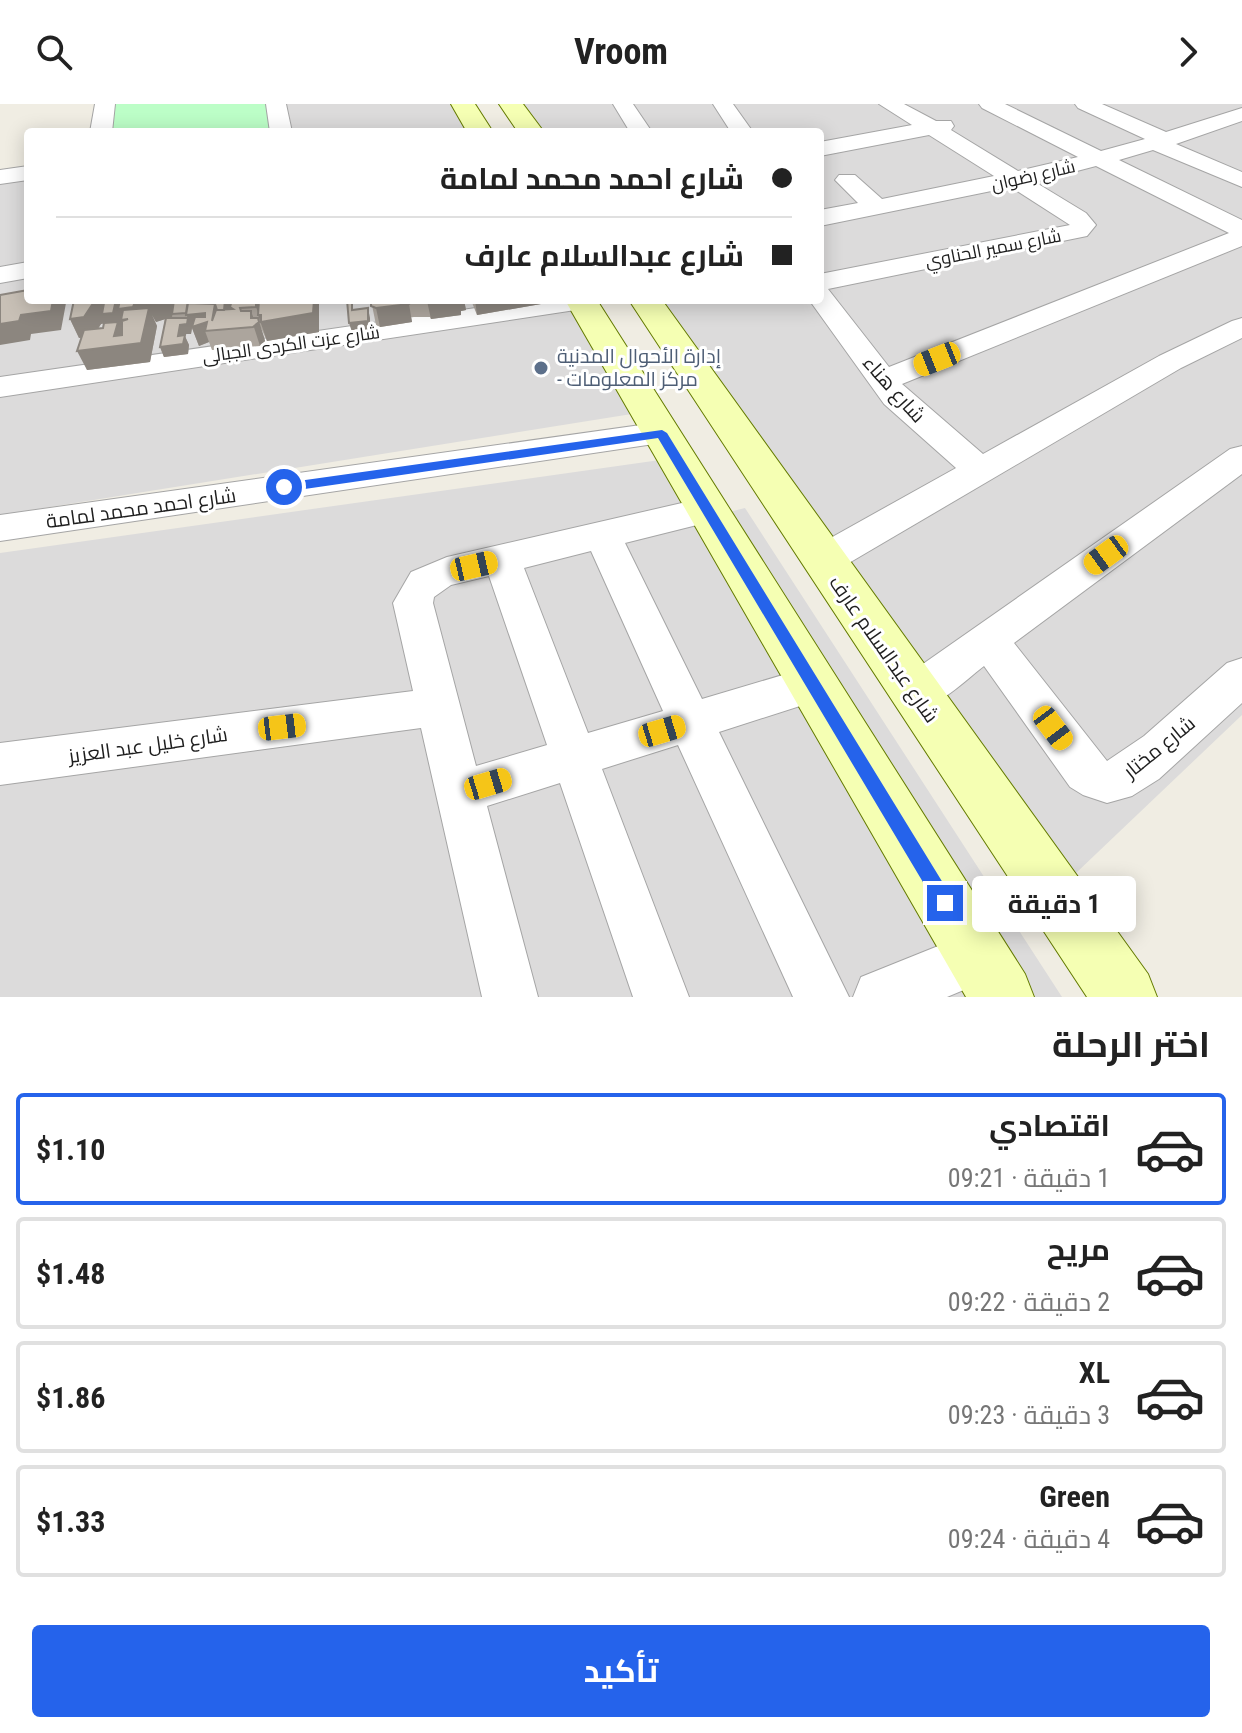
<!DOCTYPE html>
<html lang="ar">
<head>
<meta charset="utf-8">
<style>
	:root { --surface:#fff; --page:#f2f2f2; --text:#222; --muted:#767676; --line:#e0e0e0; --accent:#2563eb }
	body { margin:0; font-family:"Roboto Condensed",Cairo,sans-serif; background:var(--page); color:var(--text); direction:rtl; height:100vh; display:flex; flex-direction:column; font-size:30px; white-space:nowrap }
	* { box-sizing:border-box; margin:0 }
	p { font-size:26px; color:var(--muted) }
	.icon { flex:none; width:44px; height:44px; fill:none; stroke:currentColor; stroke-width:2; stroke-linecap:round; stroke-linejoin:round }
	.map { position:relative; height:893px; overflow:hidden; direction:ltr }
	.drawer { display:flex; flex-direction:column; background:var(--surface); flex:1 }
	.drawer>* { flex:none }
	.top-card { position:absolute; left:24px; top:24px; width:800px; height:176px; border-radius:8px; box-shadow:0 4px 20px #0003; direction:rtl; display:grid; align-content:center; height:176px; padding:0 32px; background:var(--surface) }
	.end { position:absolute; width:36px; height:36px; margin:-18px; border:10px solid #2563eb; background:#fff; box-shadow:0 0 0 4px #fff }
	.from { border-radius:50% }
	.bubble { position:absolute; height:56px; border-radius:8px; background:var(--surface); box-shadow:0 4px 20px #0003; font-size:26px; font-weight:700; line-height:56px; text-align:center; direction:rtl }
	.car { position:absolute; width:24px; height:48px; margin:-24px -12px; border-radius:10px; box-shadow:0 0 6px 2px #0007; background:linear-gradient(#f5c518 24%,#345 0 40%,#f5c518 0 76%,#345 0 86%,#f5c518 0) }
	.top-card b { display:flex; align-items:center; gap:28px; height:76px; font-size:30px }
	.top-card b+b { border-top:2px solid var(--line) }
	.top-card i { width:20px; height:20px; background:var(--text) }
	ul { padding:0; list-style:none }
	li { display:flex; align-items:center; gap:24px; height:112px; margin:0 16px 12px; padding:0 16px; border:4px solid var(--line); border-radius:8px }
	li div { flex:1 }
	li b { display:block; font-size:30px }
	li em { font-style:normal; font-weight:700 }
	li.selected { border-color:var(--accent) }
	li>.icon { width:72px; height:72px; stroke-width:1.5 }
	h2 { padding:0 32px; font-size:36px; line-height:96px }
	.button { display:flex; gap:16px; margin-top:auto; padding:16px 32px }
	.button a { flex:1; height:92px; border-radius:8px; background:var(--accent); color:#fff; font-size:32px; font-weight:700; line-height:92px; text-align:center }
	header { display:flex; justify-content:space-between; align-items:center; height:104px; padding:0 32px; background:var(--surface); font-size:36px; font-weight:700 }
	.map>svg:first-child { display:block }
	.residential { fill:#dcdbdb }
	.park { fill:#bcfec7 }
	.lines { fill:none; stroke-linecap:round; stroke-linejoin:round }
	.street-casing { stroke:#a5a5a5; stroke-width:2 }
	.secondary-casing { stroke:#647b00; stroke-width:2 }
	.street { fill:#fff; fill-rule:evenodd }
	.secondary { fill:#f5ffb3; fill-rule:evenodd }
	.wall { fill:#aca59d; fill-rule:evenodd }
	.shaded-wall { fill:#8c867f }
	.building { fill:#c8c0b6; stroke:#8c867f; stroke-width:2 }
	.route { fill:#2563eb }
	.service-dot { fill:#5c6f8a; stroke:#fff; stroke-width:3 }
	.labels { text-anchor:middle; dominant-baseline:central; stroke-width:6; stroke-linejoin:round; paint-order:stroke }
	.far-street-label { font-size:18px; fill:#1e1e1e; stroke:#fff }
	.service-label { font-size:20px; fill:#4e5e75; stroke:#fff; text-anchor:start }
	.street-label { font-size:20px; fill:#1e1e1e; stroke:#fff }
</style>
</head>
<body>
<header><svg class="icon" aria-label="forward" viewBox="0 0 24 24"><path d="M9 5l7 7-7 7"/></svg>Vroom<svg class="icon" aria-label="search" viewBox="0 0 24 24"><circle cx="10" cy="10" r="6"/><path d="M15 15l6 6"/></svg></header>
<div class="map">
<svg width="1242" height="893" viewBox="0 0 1242 893">
	<rect width="100%" height="100%" fill="#f0ede3"/>
	<path class="residential" d="M277 0H461L477 28H282Z
		M511 0H1242V228L824 453 647 196H820V28H530Z
		M28 69V196H573L638 309 0 411V73Z
		M1242 229V611L1055 789 824 456Z
		M660 356 687 400 425 476 506 893H0V449Z
		M745 404 1062 893H523L420 486Z"/>
	<path class="park" d="M115 0H274L279 28H103L106 1Z"/>
	<g class="lines">
		<defs>
			<path id="street" d="M95 0H115L112 28H90Z
				M266 0H286L292 28H270Z
				M613 0H633L652 28H630Z
				M713 0H733L753 28H731Z
				M879 0H904L936 17H951L954 22 951 26 1018 67 1078 53 982 4 979 0H1005L1101 47 1145 35 1078 4 1075 0H1102L1166 28 1242 4V17L1176 40 1242 68V83L1153 46 1119 56 1242 116V142L902 280 983 350 1159 252 1232 217 1242 214V234L1181 264 837 466 823 470 809 466 804 456 809 446 956 364 884 300 810 197 820 196V170L1070 121 1011 83 820 122V106L858 99 835 76 839 71H855L882 95 994 72 929 31 820 52V38L912 21ZM1096 62 1229 129 889 263 828 185 1087 132 1096 121 1086 109 1035 78Z
				M28 62V76L0 80V66Z
				M28 158V174L0 179V163Z
				M531 196 596 197 592 203 582 205 0 293V273Z
				M662 318 674 321 679 329 674 337 0 437V411Z
				M1242 342V370L1014 539 1107 657 1144 632 1227 559 1242 554V599L1159 675 1132 692 1107 699 1083 691 1070 683 984 562C959 581 931 613 900 602L893 589 900 576 1230 345Z
				M708 393 721 397 726 406 721 415 625 439 702 595 813 562 828 567 835 580 828 593 719 628 849 893H793L678 641 602 665 689 893H633L560 679 487 702 538 893H482L421 624 0 681V639L413 587 393 499 411 468 447 453ZM591 447 663 607 588 629 524 464ZM489 472 547 641 476 662 433 499 434 493 451 481Z
				M978 826 997 834 1005 853 997 872 947 893H853L861 873Z"/>
			<path id="secondary" d="M451 0H475L493 28H467Z
				M499 0H523L544 28H518Z
				M565 196H597L1025 870 1034 893H966Z
				M629 196H662L1148 870 1157 893H1087Z"/>
		</defs>
		<use href="#street" class="street-casing"/>
		<use href="#secondary" class="secondary-casing"/>
		<use href="#street" class="street"/>
		<use href="#secondary" class="secondary"/>
	</g>
	<path class="wall" d="M172 196 173 200 193 199 192 196H321V199H319V228L267 237 260 222 265 237 260 242 212 246 209 238 199 242 192 224 191 230H184L189 241 188 250 164 253 160 243 165 215 156 218 152 211 157 222 150 258 87 266 81 234H79L70 215ZM104 219 103 224 98 225 101 220Z
		M371 196H464L466 206 461 207V211L431 215 430 213H411L412 218 380 223 376 221Z
		M471 196H541V200L477 211Z"/>
	<path class="shaded-wall" d="M53 196H65L66 199 61 226 31 230 30 236 0 241V220Z
		M116 196H172L174 201 172 213 156 218 152 211 157 222 150 258 87 266 77 247 119 242 106 219 101 220 93 232 79 234 70 215 92 201Z
		M188 196H191L193 201 215 200 225 197 321 196V199H319V228L267 237 258 211H259L256 203 233 205 230 203 234 215 205 227 209 238 199 242 192 224 191 230H184L189 241 188 250 164 253 160 243 178 232 180 221 188 215 186 209Z
		M192 196H214L195 203Z
		M433 196H464L466 206 461 207V211L431 215 427 197Z
		M475 196H541V200L477 211Z
		M409 200 412 218 380 223 376 204Z
		M368 204 370 214V226L352 228 349 219Z
		M251 207 256 221 258 214 264 233 265 237 260 242 251 214Z"/>
	<path class="building" d="M28 186V196H53L51 207 21 211 19 217 0 220V191Z
		M74 196H116L113 209 102 210 104 199 92 201 84 213 70 215Z
		M120 196H136L133 203 118 205Z
		M149 196H160L148 200Z
		M174 196H188L186 209 172 210Z
		M203 196H225L224 206H217L215 200 202 199Z
		M232 196H256V203L240 204 241 207H251V214H258L259 218 253 223 205 227 207 218 192 223 195 213H205V209L186 211 188 199 215 200 212 217 216 206 233 205 230 203Z
		M259 196H314L313 209 261 218V211H258Z
		M347 196H352V206L368 204V217L349 219Z
		M371 196H408L409 200 376 204 371 202Z
		M149 204 141 239 77 247 84 226 103 224 104 219 118 218 114 232 122 231V217L128 215 121 216 123 206Z
		M166 214H188L187 220 180 221 178 232 185 231 183 240 160 243Z"/>
	<path class="route" d="M662 326 667 329 951 792 954 799 951 805 945 807 939 805 658 334 284 388 278 383 284 379Z"/>
	<circle class="service-dot" cx="541" cy="264" r="8"/>
	<g class="labels">
		<g class="far-street-label">
			<text transform="translate(1033 71) rotate(-13)">شارع رضوان</text>
			<text transform="translate(993 144) rotate(-11)">شارع سمير الحناوي</text>
			<text transform="translate(291 240) rotate(-8)">شارع عزت الكردى الجبالى</text>
		</g>
		<g class="service-label">
			<text x="557" y="252">إدارة الأحوال المدنية<tspan x="557" dy="23">- مركز المعلومات</tspan></text>
		</g>
		<g class="street-label">
			<text transform="translate(894 285) rotate(48)">شارع هناء</text>
			<text transform="translate(141 404) rotate(-8)">شارع احمد محمد لمامة</text>
			<text transform="translate(884 545) rotate(55)">شارع عبدالسلام عارف</text>
			<text transform="translate(148 641) rotate(-8)">شارع خليل عبد العزيز</text>
			<text transform="translate(1159 643) rotate(-39)">شارع مختار</text>
		</g>
	</g>
</svg>
<i class="end from" style="left:284px;top:383px"></i>
<i class="end" style="left:945px;top:799px"></i>
<div class="bubble" style="left:972px;top:772px;width:164px">1 دقيقة</div>
<i class="car" style="left:937px;top:255px;rotate:248deg"></i>
<i class="car" style="left:1106px;top:451px;rotate:234deg"></i>
<i class="car" style="left:474px;top:462px;rotate:77deg"></i>
<i class="car" style="left:282px;top:623px;rotate:83deg"></i>
<i class="car" style="left:1053px;top:624px;rotate:143deg"></i>
<i class="car" style="left:662px;top:627px;rotate:73deg"></i>
<i class="car" style="left:488px;top:680px;rotate:73deg"></i>
<div class="top-card">
<b><i class="from"></i>شارع احمد محمد لمامة</b>
<b><i></i>شارع عبدالسلام عارف</b>
</div>
</div>
<section class="drawer">
<h2>اختر الرحلة</h2>
<ul>
<li class="selected"><svg class="icon" aria-label="car" viewBox="0 0 24 24"><path d="M5 17H2v-5l4-1 3-4h7l3 4 3 1v5h-3M9 17h6M6 11h13"/><circle cx="7" cy="17" r="2"/><circle cx="17" cy="17" r="2"/></svg><div><b>اقتصادي</b><p>1 دقيقة · 09:21</p></div><em>$1.10</em></li>
<li><svg class="icon" aria-label="car" viewBox="0 0 24 24"><path d="M5 17H2v-5l4-1 3-4h7l3 4 3 1v5h-3M9 17h6M6 11h13"/><circle cx="7" cy="17" r="2"/><circle cx="17" cy="17" r="2"/></svg><div><b>مريح</b><p>2 دقيقة · 09:22</p></div><em>$1.48</em></li>
<li><svg class="icon" aria-label="car" viewBox="0 0 24 24"><path d="M5 17H2v-5l4-1 3-4h7l3 4 3 1v5h-3M9 17h6M6 11h13"/><circle cx="7" cy="17" r="2"/><circle cx="17" cy="17" r="2"/></svg><div><b>XL</b><p>3 دقيقة · 09:23</p></div><em>$1.86</em></li>
<li><svg class="icon" aria-label="car" viewBox="0 0 24 24"><path d="M5 17H2v-5l4-1 3-4h7l3 4 3 1v5h-3M9 17h6M6 11h13"/><circle cx="7" cy="17" r="2"/><circle cx="17" cy="17" r="2"/></svg><div><b>Green</b><p>4 دقيقة · 09:24</p></div><em>$1.33</em></li>
</ul>
<div class="button"><a>تأكيد</a></div>
</section>
</body>
</html>
